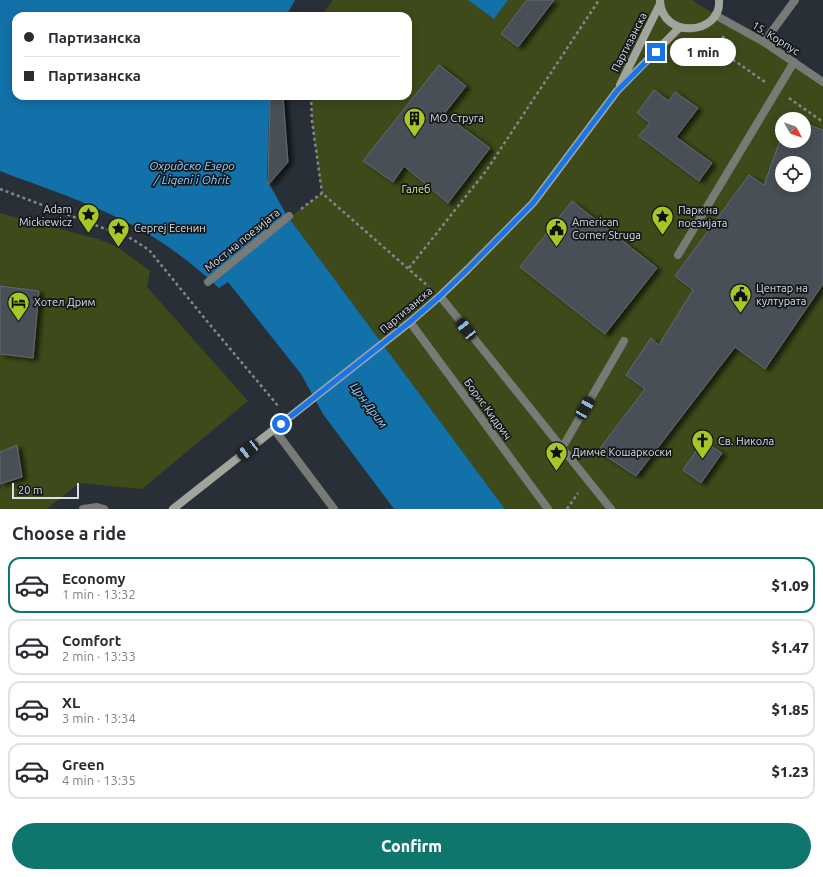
<!DOCTYPE html>
<html lang="en">
<head>
<meta charset="utf-8">
<style>
	:root { --surface:#fff; --page:#f2f2f3; --text:#2b2b33; --muted:#7c7c81; --line:#e1e1e2; --accent:#0f766e }
	body { margin:0; font-family:Ubuntu,sans-serif; background:var(--page); color:var(--text); height:100vh; display:flex; flex-direction:column; font-size:15px; white-space:nowrap }
	* { box-sizing:border-box; margin:0 }
	p { font-size:13px; color:var(--muted) }
	.icon { flex:none; width:22px; height:22px; fill:none; stroke:currentColor; stroke-width:2; stroke-linecap:round; stroke-linejoin:round }
	.map { position:relative; height:509px; overflow:hidden }
	.side { display:flex; flex-direction:column; background:var(--surface); flex:1 }
	.side>* { flex:none }
	.top-card { position:absolute; left:12px; top:12px; width:400px; height:88px; border-radius:12px; box-shadow:0 2px 10px #0003; display:grid; align-content:center; height:88px; padding:0 12px; background:var(--surface) }
	.needle { width:26px; rotate:130deg }
	.buttons { position:absolute; left:775px; top:112px; display:grid; gap:8px }
	.buttons a { display:grid; place-items:center; width:36px; height:36px; border-radius:50%; background:var(--surface); box-shadow:0 2px 10px #0003; font-size:20px }
	.scale { position:absolute; left:12px; bottom:10px; width:67px; box-sizing:border-box; padding-left:4px; border:2px solid #dbdfe3; border-top:0; font-size:11px; line-height:14px; white-space:nowrap; color:#dbdfe3; -webkit-text-stroke:3px #14171a; paint-order:stroke }
	.end { position:absolute; width:18px; height:18px; margin:-9px; border:5px solid #1a73e8; background:#fff; box-shadow:0 0 0 2px #fff }
	.from { border-radius:50% }
	.bubble { position:absolute; height:28px; border-radius:14px; background:var(--surface); box-shadow:0 2px 10px #0003; font-size:13px; font-weight:800; line-height:28px; text-align:center }
	.car { position:absolute; width:12px; height:24px; margin:-12px -6px; border-radius:5px; box-shadow:0 0 3px 1px #0007; background:linear-gradient(#222 24%,#8ab4d8 0 40%,#222 0 76%,#8ab4d8 0 86%,#222 0) }
	.top-card b { display:flex; align-items:center; gap:14px; height:38px; font-size:15px }
	.top-card b+b { border-top:1px solid var(--line) }
	.top-card i { width:10px; height:10px; background:var(--text) }
	ul { padding:0; list-style:none }
	li { display:flex; align-items:center; gap:12px; height:56px; margin:0 8px 6px; padding:0 4px; border:2px solid var(--line); border-radius:12px }
	li div { flex:1 }
	li b { display:block; font-size:15px }
	li em { font-style:normal; font-weight:800 }
	li.current { border-color:var(--accent) }
	li>.icon { width:36px; height:36px; stroke-width:1.5 }
	h2 { padding:0 12px; font-size:18px; line-height:48px }
	.primary-button { display:flex; gap:8px; margin-top:auto; padding:8px 12px }
	.primary-button a { flex:1; height:46px; border-radius:24px; background:var(--accent); color:#fff; font-size:16px; font-weight:800; line-height:46px; text-align:center }
	.map>svg:first-child { display:block }
	.green { fill:#3e4a1a; fill-rule:evenodd }
	.water { fill:#1371a9 }
	.building { fill:#485057; stroke:#616a71; fill-rule:evenodd; filter:url(#shadow) }
	.lines { fill:none; stroke-linecap:round; stroke-linejoin:round }
	.path { stroke:#83888e; stroke-width:2.5; stroke-dasharray:3 3; stroke-linecap:butt }
	.service { stroke:#787a75; stroke-width:8 }
	.pedestrian { stroke:#787a75; stroke-width:8 }
	.tertiary { stroke:#787a75; stroke-width:8 }
	.secondary { stroke:#a2a59e; stroke-width:8 }
	.route { stroke:#1a73e8; stroke-width:5 }
	.labels { text-anchor:middle; dominant-baseline:central; stroke-width:3.5; stroke-linejoin:round; paint-order:stroke }
	.street-label { font-size:11px; fill:#dbdfe3; stroke:#14171a }
	.poi-label { font-size:11px; fill:#dbdfe3; stroke:#14171a; text-anchor:start }
	.park-label { font-size:11px; fill:#d2f37d; stroke:#14171a }
	.water-label { font-size:12px; font-style:italic; fill:#95d0fe; stroke:#14171a }
</style>
</head>
<body>
<div class="map">
<svg width="823" height="509" viewBox="0 0 823 509">
	<defs>
		<filter id="shadow"><feDropShadow dx="4.5" dy="2.5" stdDeviation="2" flood-color="#0009"/></filter>
	</defs>
	<rect width="100%" height="100%" fill="#282f36"/>
	<path class="green" d="M333 0H468L494 19 508 0H692L823 82V509H505L289 218 322 193 312 121 311 96H408V16H321ZM782 119H804V141H782ZM782 163H804V185H782Z
		M0 213 98 239 119 248 150 271 147 287 248 401 142 489 79 483 47 509H0V490L2 484 22 477 17 445 0 452V354L33 358 39 291 0 286Z"/>
	<path class="water" d="M0 0H295L286 16H16V96H272L269 112 267 180 286 214 505 509H394L323 414 301 374 228 282 219 288C190 261 158 237 122 220 83 200 41 187 0 171Z
		M468 0H508L494 19Z"/>
	<path class="building" d="M527 0H554L518 47 501 34Z
		M439 65 466 86 444 114 490 148 448 203 404 166 393 182 363 161Z
		M654 90 669 101 675 92 698 108 676 137 712 163 699 181 639 136 650 123 637 113Z
		M270 96H283L288 162 268 185Z
		M804 123 823 130V284L765 369 735 347 636 476 598 451 645 389 626 375 651 338 659 345 693 290 675 276 749 175 764 185 782 135V141H804ZM782 163H804V185H782Z
		M572 201 657 268 605 334 520 267Z
		M0 286 39 291 33 358 0 354Z
		M703 441 722 453 701 483 683 470Z
		M17 445 22 477 0 484V452Z"/>
	<g class="lines">
		<path class="path" d="M724 36 715 47 765 82
			M311 96 312 121 322 193
			M789 98 823 122
			M0 189 132 239 149 250 206 320 279 407
			M301 209 322 193 429 287
			M409 268 486 171 599 0
			M567 509 578 493"/>
		<path class="service" d="M764 42 795 0
			M678 255 794 62
			M440 296 611 509
			M562 448 624 341
			M83 509 97 507 104 509"/>
		<path class="pedestrian" d="M208 282 289 216
			M410 322 548 509
			M274 429 334 509"/>
		<path class="tertiary" d="M715 15 764 42 823 82"/>
		<path class="secondary" d="M660 1C662 40 722 35 719 0
			M620 85 660 4
			M173 509 410 322 440 296 468 269 533 203 617 91 679 28"/>
	</g>
	<g class="lines">
		<path class="route" d="M281 424 410 322 440 296 468 269 533 203 617 91 656 52"/>
	</g>
	<defs>
		<symbol id="building-pin" viewBox="-11 -11 22 30"><path d="M0 17L-7.5 6A9.5 9.5 0 1 1 7.5 6Z" fill="#a5c824" stroke="#14171a"/><path d="M-4-6H4V6H1V3H-1V6H-4ZM-2.5-4.3h1.7v1.8h-1.7ZM.8-4.3h1.7v1.8H.8ZM-2.5-1h1.7V.8h-1.7ZM.8-1h1.7V.8H.8Z" fill="#111"/></symbol>
		<symbol id="sight-pin" viewBox="-11 -11 22 30"><path d="M0 17L-7.5 6A9.5 9.5 0 1 1 7.5 6Z" fill="#a5c824" stroke="#14171a"/><path d="M0-6L1.8-2.2L6-1.7L2.9 1.2L3.7 5.4L0 3.3L-3.7 5.4L-2.9 1.2L-6-1.7L-1.8-2.2Z" fill="#111"/></symbol>
		<symbol id="civic-pin" viewBox="-11 -11 22 30"><path d="M0 17L-7.5 6A9.5 9.5 0 1 1 7.5 6Z" fill="#a5c824" stroke="#14171a"/><path d="M-.6-6.5H3V-4.5H.6V-3L4-1V1h2V6H-6V1h2V-1L-.6-3ZM-1.2 2.5V6h2.4V2.5Z" fill="#111"/></symbol>
		<symbol id="hotel-pin" viewBox="-11 -11 22 30"><path d="M0 17L-7.5 6A9.5 9.5 0 1 1 7.5 6Z" fill="#a5c824" stroke="#14171a"/><path d="M-6-4.5h1.5V1H6V5H4.5V3h-9V5H-6ZM-4 0a1.8 1.8 0 1 1 3.6 0ZM.5 0V-2.5h3Q6-2.5 6 0Z" fill="#111"/></symbol>
		<symbol id="church-pin" viewBox="-11 -11 22 30"><path d="M0 17L-7.5 6A9.5 9.5 0 1 1 7.5 6Z" fill="#a5c824" stroke="#14171a"/><path d="M-1.2-6h2.4v3.5h3.3v2.4h-3.3V6h-2.4V-.1h-3.3v-2.4h3.3Z" fill="#111"/></symbol>
	</defs>
	<g fill-rule="evenodd">
		<use href="#building-pin" x="402" y="106" width="25" height="34"/>
		<use href="#sight-pin" x="76" y="202" width="25" height="34"/>
		<use href="#sight-pin" x="650" y="204" width="25" height="34"/>
		<use href="#sight-pin" x="106" y="216" width="25" height="34"/>
		<use href="#civic-pin" x="544" y="216" width="25" height="34"/>
		<use href="#civic-pin" x="728" y="282" width="25" height="34"/>
		<use href="#hotel-pin" x="6" y="290" width="25" height="34"/>
		<use href="#church-pin" x="690" y="428" width="25" height="34"/>
		<use href="#sight-pin" x="544" y="440" width="25" height="34"/>
	</g>
	<g class="labels">
		<g class="street-label">
			<text transform="translate(776 38) rotate(32)">15. Корпус</text>
			<text transform="translate(629 42) rotate(-63)">Партизанска</text>
			<text transform="translate(242 240) rotate(-39)">Мост на поезијата</text>
			<text transform="translate(406 310) rotate(-40)">Партизанска</text>
			<text transform="translate(488 409) rotate(54)">Борис Кидрич</text>
		</g>
		<g class="poi-label">
			<text x="430" y="118">МО Струга</text>
			<text x="72" y="209" text-anchor="end">Adam<tspan x="72" dy="13">Mickiewicz</tspan></text>
			<text x="678" y="210">Парк на<tspan x="678" dy="13">поезијата</tspan></text>
			<text x="572" y="222">American<tspan x="572" dy="13">Corner Struga</tspan></text>
			<text x="134" y="228">Сергеј Есенин</text>
			<text x="756" y="288">Центар на<tspan x="756" dy="13">културата</tspan></text>
			<text x="34" y="302">Хотел Дрим</text>
			<text x="718" y="441">Св. Никола</text>
			<text x="572" y="452">Димче Кошаркоски</text>
		</g>
		<g class="park-label">
			<text x="416" y="189">Галеб</text>
		</g>
		<g class="water-label">
			<text x="192" y="165">Охридско Езеро<tspan x="192" dy="14">/ Liqeni i Ohrit</tspan></text>
			<text transform="translate(369 405) rotate(53)">Црн Дрим</text>
		</g>
	</g>
</svg>
<div class="buttons">
<a><svg class="needle" viewBox="-14 -14 28 28"><path d="M0-13l5 13h-10z" fill="#e53935"/><path d="M0 13l5-13h-10z" fill="#7c7c81"/></svg></a>
<a><svg class="icon" aria-label="locate" viewBox="0 0 24 24"><circle cx="12" cy="12" r="6"/><path d="M12 2v4M12 18v4M2 12h4M18 12h4"/></svg></a>
</div>
<div class="scale">20 m</div>
<i class="end from" style="left:281px;top:424px"></i>
<i class="end" style="left:656px;top:52px"></i>
<div class="bubble" style="left:670px;top:38px;width:66px">1 min</div>
<i class="car" style="left:466px;top:329px;rotate:322deg"></i>
<i class="car" style="left:585px;top:408px;rotate:30deg"></i>
<i class="car" style="left:248px;top:450px;rotate:232deg"></i>
<div class="top-card">
<b><i class="from"></i>Партизанска</b>
<b><i></i>Партизанска</b>
</div>
</div>
<section class="side">
<h2>Choose a ride</h2>
<ul>
<li class="current"><svg class="icon" aria-label="car" viewBox="0 0 24 24"><path d="M5 17H2v-5l4-1 3-4h7l3 4 3 1v5h-3M9 17h6M6 11h13"/><circle cx="7" cy="17" r="2"/><circle cx="17" cy="17" r="2"/></svg><div><b>Economy</b><p>1 min · 13:32</p></div><em>$1.09</em></li>
<li><svg class="icon" aria-label="car" viewBox="0 0 24 24"><path d="M5 17H2v-5l4-1 3-4h7l3 4 3 1v5h-3M9 17h6M6 11h13"/><circle cx="7" cy="17" r="2"/><circle cx="17" cy="17" r="2"/></svg><div><b>Comfort</b><p>2 min · 13:33</p></div><em>$1.47</em></li>
<li><svg class="icon" aria-label="car" viewBox="0 0 24 24"><path d="M5 17H2v-5l4-1 3-4h7l3 4 3 1v5h-3M9 17h6M6 11h13"/><circle cx="7" cy="17" r="2"/><circle cx="17" cy="17" r="2"/></svg><div><b>XL</b><p>3 min · 13:34</p></div><em>$1.85</em></li>
<li><svg class="icon" aria-label="car" viewBox="0 0 24 24"><path d="M5 17H2v-5l4-1 3-4h7l3 4 3 1v5h-3M9 17h6M6 11h13"/><circle cx="7" cy="17" r="2"/><circle cx="17" cy="17" r="2"/></svg><div><b>Green</b><p>4 min · 13:35</p></div><em>$1.23</em></li>
</ul>
<div class="primary-button"><a>Confirm</a></div>
</section>
</body>
</html>
